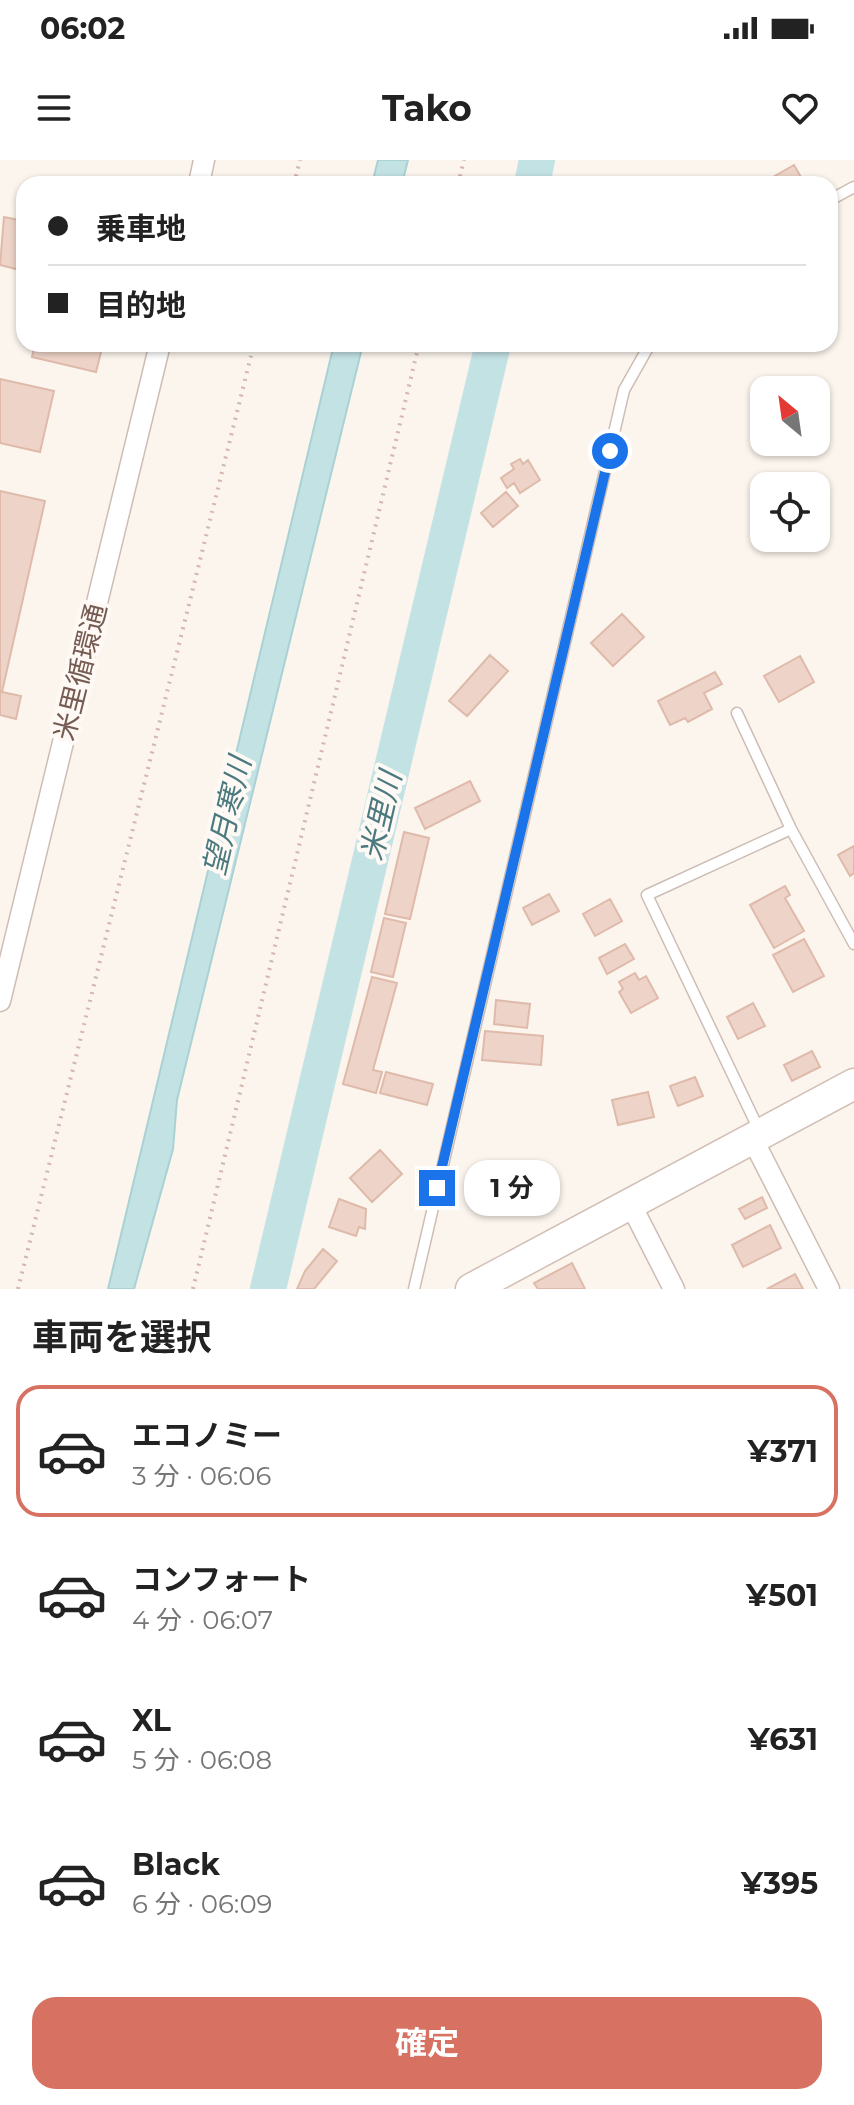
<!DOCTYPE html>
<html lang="ja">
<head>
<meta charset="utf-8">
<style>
	:root { --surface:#fff; --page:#f6f6f6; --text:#222; --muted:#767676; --line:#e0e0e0; --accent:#d77161 }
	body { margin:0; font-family:Montserrat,"Noto Sans JP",sans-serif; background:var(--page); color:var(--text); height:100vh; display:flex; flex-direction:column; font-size:30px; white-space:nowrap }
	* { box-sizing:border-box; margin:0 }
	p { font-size:26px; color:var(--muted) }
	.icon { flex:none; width:44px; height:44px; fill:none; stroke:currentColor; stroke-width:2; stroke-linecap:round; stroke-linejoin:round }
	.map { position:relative; height:1129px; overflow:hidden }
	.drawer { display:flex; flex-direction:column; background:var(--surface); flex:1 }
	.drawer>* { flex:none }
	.hud { position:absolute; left:16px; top:16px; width:822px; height:176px; border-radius:24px; box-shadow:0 2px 6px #0004; display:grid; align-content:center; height:176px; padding:0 32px; background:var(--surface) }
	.needle { width:52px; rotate:331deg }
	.fabs { position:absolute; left:750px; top:216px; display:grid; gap:16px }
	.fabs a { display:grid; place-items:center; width:80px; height:80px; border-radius:16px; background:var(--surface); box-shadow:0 2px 6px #0004; font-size:40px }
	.end { position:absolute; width:36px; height:36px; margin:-18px; border:10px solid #1a73e8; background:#fff; box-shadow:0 0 0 4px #fff }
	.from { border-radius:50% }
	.bubble { position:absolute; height:56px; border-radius:24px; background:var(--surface); box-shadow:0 2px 6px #0004; font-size:26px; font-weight:700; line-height:56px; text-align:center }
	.hud b { display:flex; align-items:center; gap:28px; height:76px; font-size:30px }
	.hud b+b { border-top:2px solid var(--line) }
	.hud i { width:20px; height:20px; background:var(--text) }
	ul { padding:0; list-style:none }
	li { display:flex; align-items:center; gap:24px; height:132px; margin:0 16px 12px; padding:0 16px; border:4px solid transparent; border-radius:24px }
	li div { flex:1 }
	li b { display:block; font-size:30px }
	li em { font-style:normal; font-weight:700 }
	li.active { border-color:var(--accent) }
	li>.icon { width:72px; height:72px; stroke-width:1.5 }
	h2 { padding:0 32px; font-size:36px; line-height:96px }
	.cta { display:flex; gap:16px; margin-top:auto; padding:16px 32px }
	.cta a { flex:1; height:92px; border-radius:24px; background:var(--accent); color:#fff; font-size:32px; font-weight:700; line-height:92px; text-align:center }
	.status { display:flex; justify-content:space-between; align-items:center; height:56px; padding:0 40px; background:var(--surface); direction:ltr }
	.status svg { height:22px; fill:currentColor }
	header { display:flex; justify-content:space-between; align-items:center; height:104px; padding:0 32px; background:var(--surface); font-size:36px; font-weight:700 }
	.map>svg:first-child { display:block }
	.water { fill:#c3e2e4; stroke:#aad1d4; stroke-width:2 }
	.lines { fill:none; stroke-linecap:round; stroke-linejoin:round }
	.river { stroke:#c3e2e4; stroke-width:36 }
	.building { fill:#eed4c8; stroke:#dfbaaa; stroke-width:2 }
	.lane-casing { stroke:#cdbdb4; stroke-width:13 }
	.street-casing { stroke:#cdbdb4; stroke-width:23 }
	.secondary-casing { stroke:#d2beb4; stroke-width:33 }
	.path { stroke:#d3b7aa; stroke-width:4; stroke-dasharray:2 6; stroke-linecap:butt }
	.lane { stroke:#fff; stroke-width:10 }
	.street { stroke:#fff; stroke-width:20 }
	.secondary { stroke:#fff; stroke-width:30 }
	.route { stroke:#1a73e8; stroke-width:10 }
	.labels { text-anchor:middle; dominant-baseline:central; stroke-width:8; stroke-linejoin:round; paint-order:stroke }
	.street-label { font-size:28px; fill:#755b52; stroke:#fef9f4 }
	.water-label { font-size:30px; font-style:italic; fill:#4a7a7f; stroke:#fef9f4 }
</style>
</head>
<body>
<div class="status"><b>06:02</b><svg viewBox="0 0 49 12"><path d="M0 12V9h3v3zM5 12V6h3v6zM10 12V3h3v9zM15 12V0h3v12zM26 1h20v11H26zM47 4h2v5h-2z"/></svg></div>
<header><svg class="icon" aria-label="menu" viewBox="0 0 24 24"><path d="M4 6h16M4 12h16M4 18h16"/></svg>Tako<svg class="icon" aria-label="heart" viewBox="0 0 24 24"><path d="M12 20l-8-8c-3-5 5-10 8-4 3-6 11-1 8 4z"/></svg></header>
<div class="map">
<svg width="854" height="1129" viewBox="0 0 854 1129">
	<rect width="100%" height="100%" fill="#fbf5ed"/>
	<path class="water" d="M378 0H408L402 24H372Z
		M334 184H363L177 940 173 989 134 1129H108Z"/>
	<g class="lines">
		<path class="river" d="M532 24 537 0
			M268 1129 493 184"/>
	</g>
	<path class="building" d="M794 5 805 24H768L766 21Z
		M4 57 24 61V103L20 110 0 105Z
		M35 184H103L96 212 32 197Z
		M0 219 54 231 40 292 0 283Z
		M520 299 523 304 528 300 540 320 520 333 514 323 507 328 501 318 514 309 511 304Z
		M0 331 45 341 2 532 21 536 16 559 0 555Z
		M506 332 518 346 493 367 481 353Z
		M622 454 644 477 613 506 591 483Z
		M490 495 508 511 467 556 449 541Z
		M800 496 814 522 779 542 764 516Z
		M715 512 722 524 704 533 712 549 688 562 685 558 670 565 658 541Z
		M470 621 480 641 425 669 415 648Z
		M404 672 429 678 410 759 385 754Z
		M854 686V713L850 716 838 695Z
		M785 726 790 735 785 738 804 771 774 788 750 745Z
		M549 734 559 751 532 765 523 748Z
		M610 739 622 761 595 776 583 754Z
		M384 758 406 763 393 817 371 812Z
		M804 779 824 816 793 832 773 795Z
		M625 784 634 799 607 814 599 798Z
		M635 813 639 820 646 816 658 838 631 853 619 832 623 829 619 822Z
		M372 817 397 823 373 910 382 912 376 933 343 924Z
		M496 840 530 844 527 868 494 864Z
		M753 843 765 866 738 879 727 857Z
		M485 871 543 876 541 905 482 900Z
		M812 891 820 907 792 921 784 905Z
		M386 912 433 924 427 945 380 933Z
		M695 917 703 936 678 946 670 926Z
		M648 932 654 957 618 965 612 940Z
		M380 990 402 1014 372 1042 350 1018Z
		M762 1037 767 1048 745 1059 739 1049Z
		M339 1039 366 1049 365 1069 359 1067 356 1076 329 1067Z
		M770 1065 781 1088 743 1107 732 1085Z
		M323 1089 337 1101 314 1129H297L305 1111Z
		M572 1103 585 1129H538L534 1123Z
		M795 1114 803 1129H767Z"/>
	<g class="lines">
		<defs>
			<path id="lane" d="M830 40 854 27
				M737 553 791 669 854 784
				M760 972 647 735 791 669
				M414 1129 624 230 650 184"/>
			<path id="street" d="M199 24 204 0
				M0 841 160 184
				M752 978 829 1129
				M630 1043 674 1129"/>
			<path id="secondary" d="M471 1129 854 924"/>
		</defs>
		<use href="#lane" class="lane-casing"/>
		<use href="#street" class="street-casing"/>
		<use href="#secondary" class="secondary-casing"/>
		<path class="path" d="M294 24 300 0
			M458 24 464 0
			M18 1129 254 184
			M193 1129 419 184"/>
		<use href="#lane" class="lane"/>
		<use href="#street" class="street"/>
		<use href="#secondary" class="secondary"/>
	</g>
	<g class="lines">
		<path class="route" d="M437 1028 610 291"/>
	</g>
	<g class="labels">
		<g class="street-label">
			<text transform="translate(80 512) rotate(-76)">米里循環通</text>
		</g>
		<g class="water-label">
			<text transform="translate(227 656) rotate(-77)">望月寒川</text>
			<text transform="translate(381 656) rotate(-77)">米里川</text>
		</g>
	</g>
</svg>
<div class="fabs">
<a><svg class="needle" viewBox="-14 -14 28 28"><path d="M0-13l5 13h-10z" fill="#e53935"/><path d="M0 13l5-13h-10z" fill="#767676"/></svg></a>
<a><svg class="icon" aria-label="locate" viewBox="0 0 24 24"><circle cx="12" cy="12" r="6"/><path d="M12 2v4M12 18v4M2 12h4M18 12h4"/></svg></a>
</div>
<i class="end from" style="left:610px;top:291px"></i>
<i class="end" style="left:437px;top:1028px"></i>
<div class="bubble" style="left:464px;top:1000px;width:96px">1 分</div>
<div class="hud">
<b><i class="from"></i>乗車地</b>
<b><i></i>目的地</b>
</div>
</div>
<section class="drawer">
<h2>車両を選択</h2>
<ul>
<li class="active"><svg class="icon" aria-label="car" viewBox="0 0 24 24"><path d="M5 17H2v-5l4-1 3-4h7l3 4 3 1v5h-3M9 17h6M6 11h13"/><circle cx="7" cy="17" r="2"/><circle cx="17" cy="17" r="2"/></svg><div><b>エコノミー</b><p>3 分 · 06:06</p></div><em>¥371</em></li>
<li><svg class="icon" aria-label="car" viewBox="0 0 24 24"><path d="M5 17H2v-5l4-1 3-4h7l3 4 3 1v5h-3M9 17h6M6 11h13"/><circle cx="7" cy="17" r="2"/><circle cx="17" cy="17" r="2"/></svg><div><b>コンフォート</b><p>4 分 · 06:07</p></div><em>¥501</em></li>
<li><svg class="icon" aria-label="car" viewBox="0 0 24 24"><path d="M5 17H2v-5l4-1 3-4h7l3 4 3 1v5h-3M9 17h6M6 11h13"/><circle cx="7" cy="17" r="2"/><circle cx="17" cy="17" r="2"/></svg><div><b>XL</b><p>5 分 · 06:08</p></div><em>¥631</em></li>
<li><svg class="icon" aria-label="car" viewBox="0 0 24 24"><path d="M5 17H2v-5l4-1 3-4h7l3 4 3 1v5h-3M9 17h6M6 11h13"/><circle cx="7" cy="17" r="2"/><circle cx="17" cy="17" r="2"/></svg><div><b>Black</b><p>6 分 · 06:09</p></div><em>¥395</em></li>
</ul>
<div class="cta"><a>確定</a></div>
</section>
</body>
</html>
